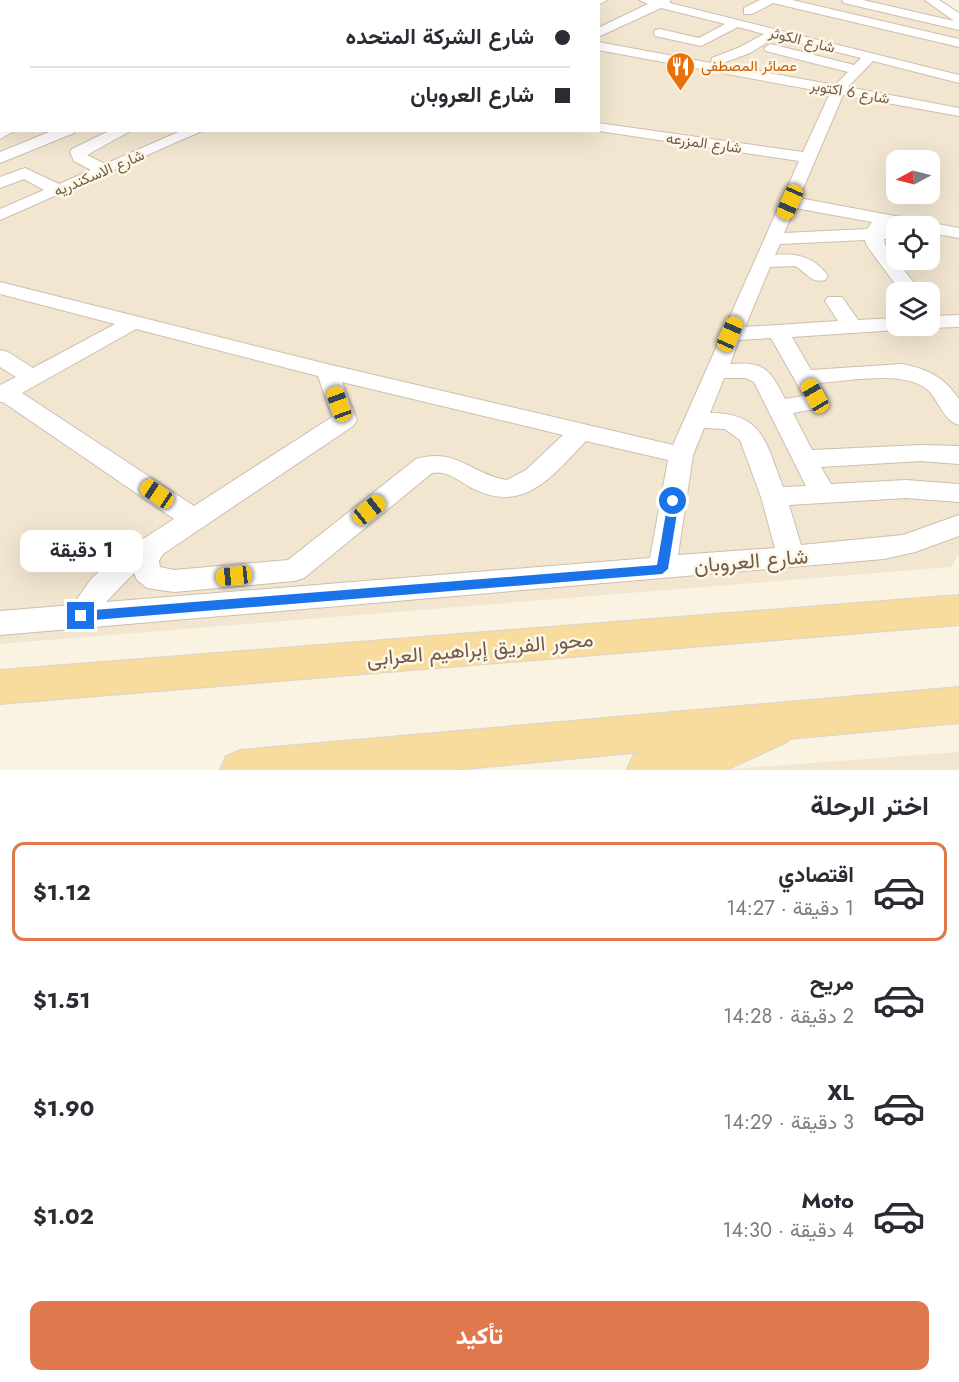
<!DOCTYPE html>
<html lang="ar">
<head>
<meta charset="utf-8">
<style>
	:root { --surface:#fff; --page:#f2f2f3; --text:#2b2b33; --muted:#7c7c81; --line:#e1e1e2; --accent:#df794d }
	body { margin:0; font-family:Jost,Vazirmatn,sans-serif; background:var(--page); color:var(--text); direction:rtl; height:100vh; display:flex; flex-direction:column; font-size:22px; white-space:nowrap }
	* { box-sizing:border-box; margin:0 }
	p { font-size:20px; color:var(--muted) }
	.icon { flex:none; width:33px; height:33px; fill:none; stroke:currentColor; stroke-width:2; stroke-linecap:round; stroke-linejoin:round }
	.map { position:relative; height:770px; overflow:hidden; direction:ltr }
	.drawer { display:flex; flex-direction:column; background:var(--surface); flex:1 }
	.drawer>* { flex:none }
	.hud { position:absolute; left:0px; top:0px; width:600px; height:132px; box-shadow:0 6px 24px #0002; direction:rtl; display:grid; align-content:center; height:132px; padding:0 30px; background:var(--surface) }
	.needle { width:39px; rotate:263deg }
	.controls { position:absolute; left:886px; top:150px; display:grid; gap:12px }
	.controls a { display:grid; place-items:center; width:54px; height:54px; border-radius:12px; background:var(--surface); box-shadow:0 6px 24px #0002; font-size:30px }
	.end { position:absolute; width:27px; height:27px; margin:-14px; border:8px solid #1a73e8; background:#fff; box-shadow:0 0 0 3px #fff }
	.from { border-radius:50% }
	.bubble { position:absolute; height:42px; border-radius:12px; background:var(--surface); box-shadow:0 6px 24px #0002; font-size:20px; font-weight:700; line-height:42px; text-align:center; direction:rtl }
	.car { position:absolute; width:18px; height:36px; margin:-18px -9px; border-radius:8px; box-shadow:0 0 4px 2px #0007; background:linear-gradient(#f5c518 24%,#345 0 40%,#f5c518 0 76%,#345 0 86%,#f5c518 0) }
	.hud b { display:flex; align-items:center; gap:21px; height:57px; font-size:22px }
	.hud b+b { border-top:2px solid var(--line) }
	.hud i { width:15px; height:15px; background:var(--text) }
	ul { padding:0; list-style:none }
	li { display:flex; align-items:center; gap:18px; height:99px; margin:0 12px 9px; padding:0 18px; border:3px solid transparent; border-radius:12px }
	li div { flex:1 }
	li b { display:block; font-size:22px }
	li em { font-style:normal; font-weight:700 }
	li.current { border-color:var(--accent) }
	li>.icon { width:54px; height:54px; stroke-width:1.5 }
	h2 { padding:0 30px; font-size:27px; line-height:72px }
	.primary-button { display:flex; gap:12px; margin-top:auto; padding:12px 30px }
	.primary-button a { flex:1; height:69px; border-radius:12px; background:var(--accent); color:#fff; font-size:24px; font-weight:700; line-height:69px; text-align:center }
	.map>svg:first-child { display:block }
	.residential { fill:#f2e6d1; fill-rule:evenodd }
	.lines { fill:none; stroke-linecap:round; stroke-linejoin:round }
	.minor-casing { stroke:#cebead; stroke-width:2 }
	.major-casing { stroke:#dad4d0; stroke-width:2 }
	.minor { fill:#fff; fill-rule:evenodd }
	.major { fill:#f7dc9d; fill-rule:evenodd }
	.route { fill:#1a73e8 }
	.labels { text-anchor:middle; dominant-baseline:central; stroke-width:5; stroke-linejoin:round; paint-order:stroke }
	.far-street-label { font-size:15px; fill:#715b4a; stroke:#fef7e8 }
	.far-food-label { font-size:15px; fill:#c56008; stroke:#fef7e8; text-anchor:start }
	.near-street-label { font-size:21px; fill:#715b4a; stroke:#fef7e8 }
</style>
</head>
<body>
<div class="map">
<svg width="959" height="770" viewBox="0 0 959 770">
	<rect width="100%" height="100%" fill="#fbf3e2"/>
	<path class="residential" d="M0 0H930L959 19V554L951 567 0 644ZM2 2H598V130H2ZM897 160H930V194H897ZM897 226H930V260H897ZM897 292H930V326H897Z
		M959 752V770H719Z"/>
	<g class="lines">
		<defs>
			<path id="minor" d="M80 0H96L79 2Z
				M142 0H157L141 2Z
				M188 0H204L205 2H189Z
				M247 0H263L264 2H248Z
				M296 0H311L295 2Z
				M337 0H353L354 2H338Z
				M489 0H503L488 2Z
				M519 0H534L518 2Z
				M593 0H607L598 5V2H592Z
				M639 0H670V3L959 75V83L873 61 848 87 959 108V116L843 95 799 198 959 228V238L930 233V226L888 225 886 228H897V238L884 239 885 245 921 292H901L867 246 865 240 780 244 775 255C798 253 814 257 828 276L825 280C810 284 807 272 795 266L770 267 745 327 838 321 825 301 828 297H842L858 320 897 318V326H906L897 330 792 337 811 370 902 364C928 369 944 377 959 399V425C944 421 939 402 929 391 906 369 849 381 819 383L826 396 820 408 793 413 812 450 921 445 959 446V464L921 461 821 467 831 484 906 480 959 484V502L906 498 789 505 801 545 903 535 959 515V536L915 552 884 559 0 635V611L73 605 91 579 115 557 174 519 3 402H0V385L16 377 0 367V350L8 352 33 368 115 324 0 294V282L327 364 673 445 799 161 592 130H598V123L803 152 830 93 598 50V42L711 63 712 58 740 47 764 34 738 27 701 46 655 36 654 33 655 30 660 29 699 38 725 24 661 8 598 37V28L648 4ZM776 37 861 58 854 65 771 44 764 48 766 51 848 72 835 85 720 64 750 53ZM795 208 872 222 867 229 784 233ZM136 329 318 376 332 417 194 506 22 393ZM771 338 804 396H803L785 399C770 370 765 361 730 364L739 340ZM724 378H746L754 382 806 486 783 487C766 445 765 413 710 413ZM342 382 563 435 526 470 507 480C472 475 457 447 416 459L288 560 174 570 160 567 159 561 163 554 353 426 357 420ZM704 428 725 429 740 440 761 497 775 548 678 555 693 455ZM586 441 668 460 650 558 106 602 134 573 137 580 147 588 174 592 294 581 304 578 432 473C446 470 458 480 470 487 524 516 552 476 586 441Z
				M760 0H792L959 39V47L773 3 752 14H744V8Z
				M842 0H863L954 21 925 0H939L959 13V30L844 3Z
				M0 8 2 9 0 20Z
				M0 67H2V76H0Z
				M0 105H2L0 114Z
				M0 128 2 130H16L0 139Z
				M54 130H76L74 133 0 163V152Z
				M111 130H132L87 155 105 164 183 130H204L0 220V209L44 190 24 179 0 188V177L25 168 59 184 91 170 74 161 70 152 72 149Z
				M959 315V327L930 328 922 326H930V316Z"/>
			<path id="major" d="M959 595V625L0 704V670Z
				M959 687V723L789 739 787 742 726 770H627L633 756 642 752 454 770H220L226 756 241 750Z"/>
		</defs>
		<use href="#minor" class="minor-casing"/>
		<use href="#major" class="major-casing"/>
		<use href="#minor" class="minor"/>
		<use href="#major" class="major"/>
	</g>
	<path class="route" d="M673 497 679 501 668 569 662 574 81 621 74 616 81 611 657 565 668 501Z"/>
	<defs>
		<symbol id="restaurant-pin" viewBox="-11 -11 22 30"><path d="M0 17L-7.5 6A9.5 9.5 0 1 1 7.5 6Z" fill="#e8710a" stroke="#fef7e8"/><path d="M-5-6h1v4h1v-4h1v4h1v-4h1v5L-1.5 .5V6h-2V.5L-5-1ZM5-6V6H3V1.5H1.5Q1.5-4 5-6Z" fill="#fff"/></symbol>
	</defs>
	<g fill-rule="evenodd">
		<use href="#restaurant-pin" x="664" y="50" width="33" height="45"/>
	</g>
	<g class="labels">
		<g class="far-street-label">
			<text transform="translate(802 40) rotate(14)">شارع الكوثر</text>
			<text transform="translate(850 92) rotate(10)">شارع 6 اكتوبر</text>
			<text transform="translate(704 143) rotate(8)">شارع المزرعه</text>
			<text transform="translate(99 173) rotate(-23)">شارع الاسكندريه</text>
		</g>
		<g class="far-food-label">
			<text x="701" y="66">عصائر المصطفى</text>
		</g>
		<g class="near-street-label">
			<text transform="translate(751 561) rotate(-5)">شارع العروبان</text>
			<text transform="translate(480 649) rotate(-5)">محور الفريق إبراهيم العرابى</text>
		</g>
	</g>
</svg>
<div class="controls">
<a><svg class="needle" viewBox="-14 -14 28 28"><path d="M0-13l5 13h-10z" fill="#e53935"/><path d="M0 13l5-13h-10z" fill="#7c7c81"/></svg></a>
<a><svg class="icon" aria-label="locate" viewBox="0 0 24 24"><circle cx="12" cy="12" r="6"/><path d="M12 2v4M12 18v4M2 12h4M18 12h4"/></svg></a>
<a><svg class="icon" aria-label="layers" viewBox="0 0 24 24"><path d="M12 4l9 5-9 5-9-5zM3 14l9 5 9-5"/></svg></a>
</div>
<i class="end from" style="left:673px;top:501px"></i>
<i class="end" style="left:81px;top:616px"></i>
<div class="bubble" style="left:20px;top:530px;width:123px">1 دقيقة</div>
<i class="car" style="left:790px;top:202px;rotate:204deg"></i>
<i class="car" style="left:730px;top:334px;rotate:24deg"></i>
<i class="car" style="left:815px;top:396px;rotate:330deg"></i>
<i class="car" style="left:339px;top:404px;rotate:340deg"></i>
<i class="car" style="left:157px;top:494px;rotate:304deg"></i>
<i class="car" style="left:369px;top:510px;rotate:51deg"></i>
<i class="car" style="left:234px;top:576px;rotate:264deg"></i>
<div class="hud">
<b><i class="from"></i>شارع الشركة المتحده</b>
<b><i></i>شارع العروبان</b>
</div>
</div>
<section class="drawer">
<h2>اختر الرحلة</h2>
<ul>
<li class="current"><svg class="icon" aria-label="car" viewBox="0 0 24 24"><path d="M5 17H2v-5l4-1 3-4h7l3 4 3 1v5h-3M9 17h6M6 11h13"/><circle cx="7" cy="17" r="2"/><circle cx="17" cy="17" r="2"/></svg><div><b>اقتصادي</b><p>1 دقيقة · 14:27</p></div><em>$1.12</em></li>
<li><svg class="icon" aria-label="car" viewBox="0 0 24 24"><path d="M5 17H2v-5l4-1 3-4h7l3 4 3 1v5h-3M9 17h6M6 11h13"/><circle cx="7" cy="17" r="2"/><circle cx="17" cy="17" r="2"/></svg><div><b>مريح</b><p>2 دقيقة · 14:28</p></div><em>$1.51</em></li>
<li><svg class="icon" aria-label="car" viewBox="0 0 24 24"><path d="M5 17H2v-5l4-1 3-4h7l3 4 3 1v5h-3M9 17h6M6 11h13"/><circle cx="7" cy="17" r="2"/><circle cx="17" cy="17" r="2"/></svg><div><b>XL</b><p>3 دقيقة · 14:29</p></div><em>$1.90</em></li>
<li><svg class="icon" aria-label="car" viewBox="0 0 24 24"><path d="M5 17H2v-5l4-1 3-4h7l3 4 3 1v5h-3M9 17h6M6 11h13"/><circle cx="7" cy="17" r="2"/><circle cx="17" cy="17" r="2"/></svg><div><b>Moto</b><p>4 دقيقة · 14:30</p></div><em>$1.02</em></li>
</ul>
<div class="primary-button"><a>تأكيد</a></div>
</section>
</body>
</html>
